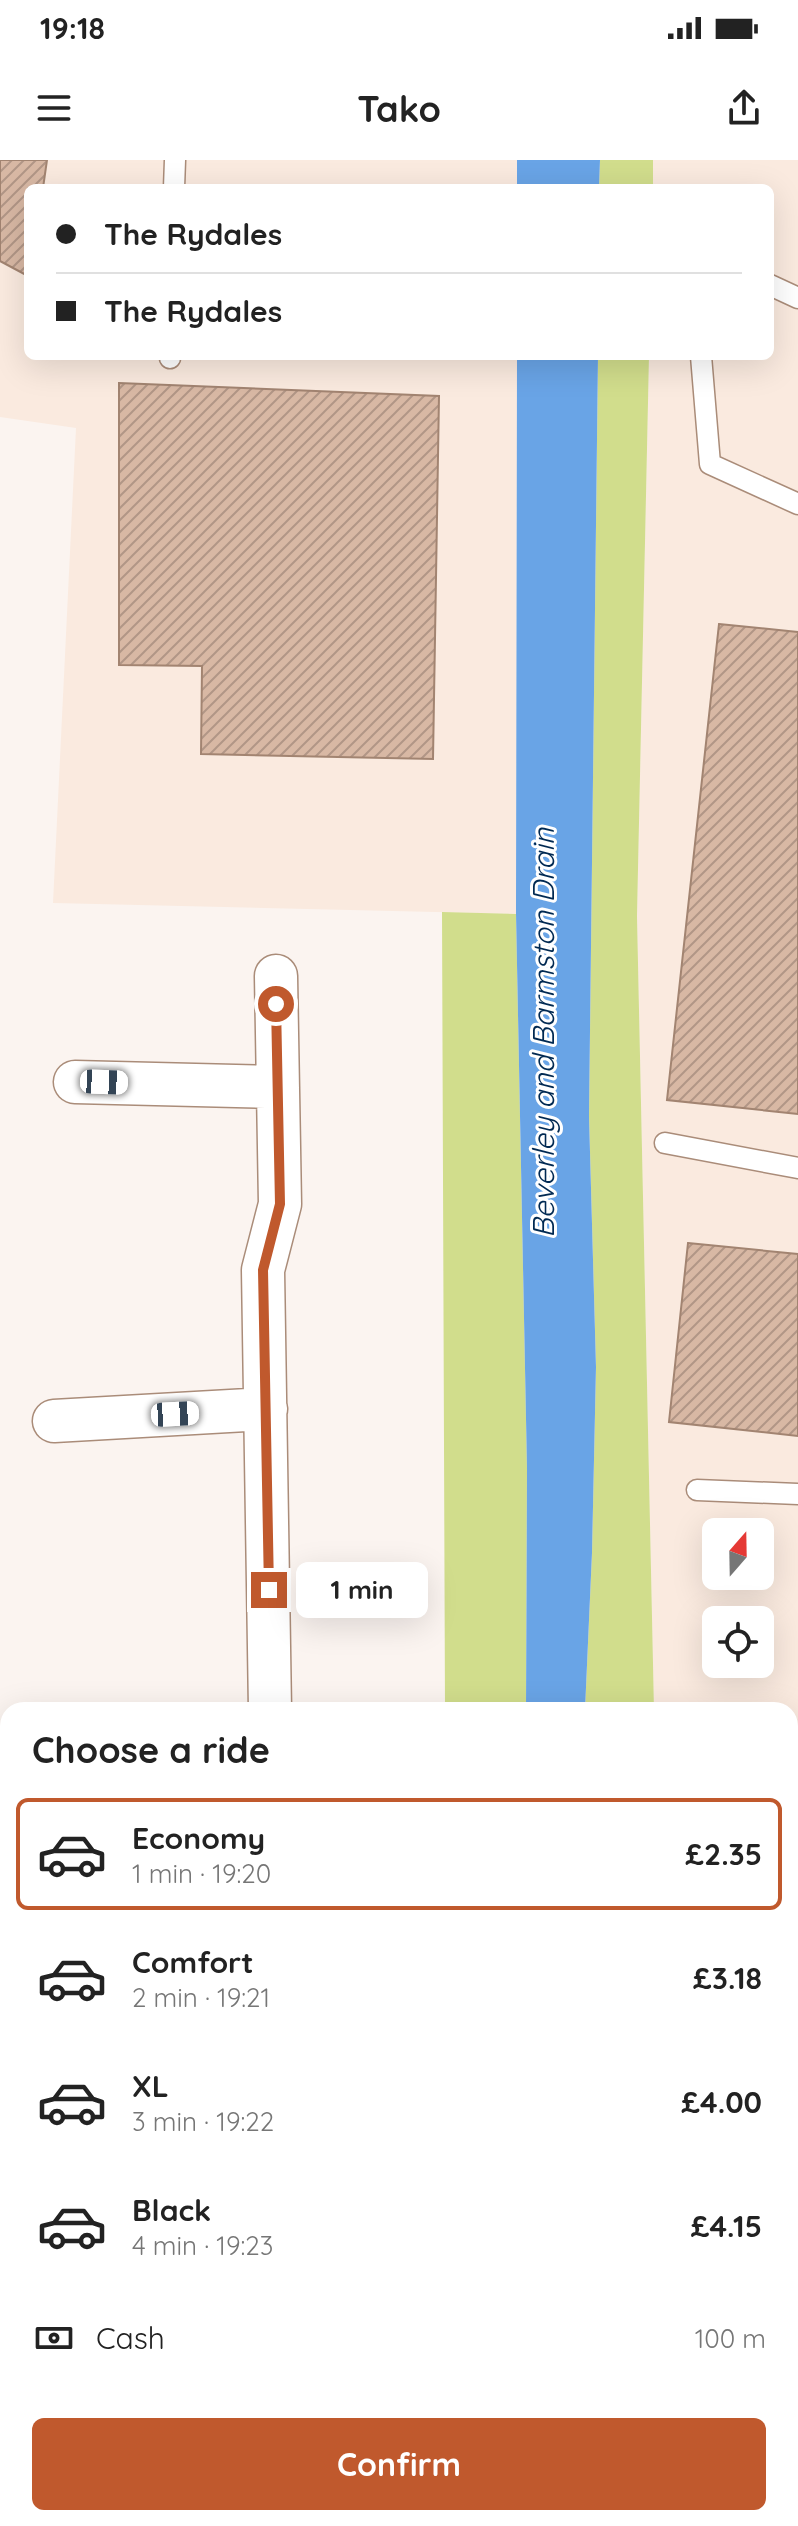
<!DOCTYPE html>
<html lang="en">
<head>
<meta charset="utf-8">
<style>
	:root { --surface:#fff; --page:#f6f6f6; --text:#222; --muted:#767676; --line:#e0e0e0; --accent:#c0592d }
	body { margin:0; font-family:Quicksand,sans-serif; background:var(--page); color:var(--text); height:100vh; display:flex; flex-direction:column; font-size:30px; white-space:nowrap }
	* { box-sizing:border-box; margin:0 }
	p { font-size:26px; color:var(--muted) }
	.icon { flex:none; width:44px; height:44px; fill:none; stroke:currentColor; stroke-width:2; stroke-linecap:round; stroke-linejoin:round }
	.map { position:relative; flex:1; overflow:hidden }
	.side { position:absolute; left:0px; top:1542px; width:798px; height:824px; display:flex; flex-direction:column; background:var(--surface); border-radius:24px 24px 0 0; box-shadow:0 8px 32px #0002 }
	.side>* { flex:none }
	.guide { position:absolute; left:24px; top:24px; width:750px; height:176px; border-radius:12px; box-shadow:0 8px 32px #0002; display:grid; align-content:center; height:176px; padding:0 32px; background:var(--surface) }
	.needle { width:52px; rotate:20deg }
	.controls { position:absolute; left:702px; top:1358px; display:grid; gap:16px }
	.controls a { display:grid; place-items:center; width:72px; height:72px; border-radius:12px; background:var(--surface); box-shadow:0 8px 32px #0002; font-size:40px }
	.end { position:absolute; width:36px; height:36px; margin:-18px; border:10px solid #c0592d; background:#fff; box-shadow:0 0 0 4px #fff }
	.from { border-radius:50% }
	.bubble { position:absolute; height:56px; border-radius:12px; background:var(--surface); box-shadow:0 8px 32px #0002; font-size:26px; font-weight:800; line-height:56px; text-align:center }
	.car { position:absolute; width:24px; height:48px; margin:-24px -12px; border-radius:10px; box-shadow:0 0 6px 2px #0007; background:linear-gradient(#fff 24%,#345 0 40%,#fff 0 76%,#345 0 86%,#fff 0) }
	.guide b { display:flex; align-items:center; gap:28px; height:76px; font-size:30px }
	.guide b+b { border-top:2px solid var(--line) }
	.guide i { width:20px; height:20px; background:var(--text) }
	ul { padding:0; list-style:none }
	li { display:flex; align-items:center; gap:24px; height:112px; margin:0 16px 12px; padding:0 16px; border:4px solid transparent; border-radius:12px }
	li div { flex:1 }
	li b { display:block; font-size:30px }
	li em { font-style:normal; font-weight:800 }
	li.on { border-color:var(--accent) }
	li>.icon { width:72px; height:72px; stroke-width:1.5 }
	h2 { padding:0 32px; font-size:36px; line-height:96px }
	.pay { display:flex; align-items:center; gap:20px; height:88px; padding:0 32px; font-size:30px }
	.pay p { margin-inline-start:auto }
	.cta { display:flex; gap:16px; margin-top:auto; padding:16px 32px }
	.cta a { flex:1; height:92px; border-radius:12px; background:var(--accent); color:#fff; font-size:32px; font-weight:800; line-height:92px; text-align:center }
	.status { display:flex; justify-content:space-between; align-items:center; height:56px; padding:0 40px; background:var(--surface); direction:ltr }
	.status svg { height:22px; fill:currentColor }
	header { display:flex; justify-content:space-between; align-items:center; height:104px; padding:0 32px; background:var(--surface); font-size:36px; font-weight:800 }
	.map>svg:first-child { display:block }
	.built { fill:#faeadf; fill-rule:evenodd }
	.grass { fill:#d1dd8c }
	.water { fill:#69a4e6 }
	.building { fill:url(#building-hatch); stroke:#a28471; stroke-width:2 }
	.lines { fill:none; stroke-linecap:round; stroke-linejoin:round }
	.lane-casing { stroke:#aa8c79; stroke-width:23 }
	.street-casing { stroke:#aa8c79; stroke-width:45 }
	.path { stroke:#9f958f; stroke-width:5; stroke-dasharray:8 4; stroke-linecap:butt }
	.lane { stroke:#fff; stroke-width:20 }
	.street { stroke:#fff; stroke-width:42 }
	.route { stroke:#c0592d; stroke-width:10 }
	.labels { text-anchor:middle; dominant-baseline:central; stroke-width:6; stroke-linejoin:round; paint-order:stroke }
	.water-label { font-size:30px; font-style:italic; fill:#002952; stroke:#fff }
</style>
</head>
<body>
<div class="status"><b>19:18</b><svg viewBox="0 0 49 12"><path d="M0 12V9h3v3zM5 12V6h3v6zM10 12V3h3v9zM15 12V0h3v12zM26 1h20v11H26zM47 4h2v5h-2z"/></svg></div>
<header><svg class="icon" aria-label="menu" viewBox="0 0 24 24"><path d="M4 6h16M4 12h16M4 18h16"/></svg>Tako<svg class="icon" aria-label="share" viewBox="0 0 24 24"><path d="M12 15V3M7 8l5-5 5 5M5 13v7h14v-7"/></svg></header>
<div class="map">
<svg width="798" height="2366" viewBox="0 0 798 2366">
	<defs>
		<pattern id="building-hatch" width="6" height="6" patternUnits="userSpaceOnUse" patternTransform="scale(2)"><rect width="6" height="6" fill="#d8b8a4"/><path d="M-1 1l2-2M0 6l6-6M5 7l2-2" fill="none" stroke="#b19686"/></pattern>
	</defs>
	<rect width="100%" height="100%" fill="#fbf4f0"/>
	<path class="built" d="M0 0H517V28H28V196H517L516 754 53 743 76 268 0 257Z
		M653 0H798V1590H790V1550H654L637 756 649 196H770V28H653ZM716 1372H760V1416H716ZM716 1460H760V1504H716Z"/>
	<path class="grass" d="M600 0H653V28H599Z
		M598 196H649L637 756 654 1550H585L592 1393 596 1207 589 956Z
		M442 752 516 754 527 1309 526 1550H445Z
		M790 1590H798V2366H574V2358H790Z
		M447 2358H522V2366H447Z"/>
	<path class="water" d="M517 0H600L599 28H517Z
		M517 196H598L589 956 596 1207 592 1393 585 1550H526L527 1309 516 754Z
		M522 2358H574V2366H522Z"/>
	<path class="building" d="M0 0H47L43 28H28V116L0 101Z
		M119 223 439 236 433 599 201 594 202 506 119 505Z
		M719 464 798 472V954L667 940Z
		M688 1083 798 1094V1276L669 1262Z
		M8 2035V2098L0 2099V2036Z"/>
	<g class="lines">
		<defs>
			<path id="lane" d="M174 28 175 0
				M770 125 798 138
				M701 196 710 304 798 344
				M170 198V196
				M665 983 798 1008
				M697 1330 798 1334
				M790 1713 798 1720"/>
			<path id="street" d="M75 922 278 927
				M54 1261 266 1249
				M270 1550 263 1110 280 1044 276 816
				M0 1975 8 1974"/>
		</defs>
		<use href="#lane" class="lane-casing"/>
		<use href="#street" class="street-casing"/>
		<path class="path" d="M0 2311 8 2312"/>
		<use href="#lane" class="lane"/>
		<use href="#street" class="street"/>
	</g>
	<g class="lines">
		<path class="route" d="M269 1430 263 1110 280 1044 276 844"/>
	</g>
	<g class="labels">
		<g class="water-label">
			<text transform="translate(543 873) rotate(-90)">Beverley and Barmston Drain</text>
		</g>
	</g>
</svg>
<div class="controls">
<a><svg class="needle" viewBox="-14 -14 28 28"><path d="M0-13l5 13h-10z" fill="#e53935"/><path d="M0 13l5-13h-10z" fill="#767676"/></svg></a>
<a><svg class="icon" aria-label="locate" viewBox="0 0 24 24"><circle cx="12" cy="12" r="6"/><path d="M12 2v4M12 18v4M2 12h4M18 12h4"/></svg></a>
</div>
<i class="end from" style="left:276px;top:844px"></i>
<i class="end" style="left:269px;top:1430px"></i>
<div class="bubble" style="left:296px;top:1402px;width:132px">1 min</div>
<i class="car" style="left:104px;top:922px;rotate:92deg"></i>
<i class="car" style="left:175px;top:1254px;rotate:87deg"></i>
<div class="guide">
<b><i class="from"></i>The Rydales</b>
<b><i></i>The Rydales</b>
</div>
<section class="side">
<h2>Choose a ride</h2>
<ul>
<li class="on"><svg class="icon" aria-label="car" viewBox="0 0 24 24"><path d="M5 17H2v-5l4-1 3-4h7l3 4 3 1v5h-3M9 17h6M6 11h13"/><circle cx="7" cy="17" r="2"/><circle cx="17" cy="17" r="2"/></svg><div><b>Economy</b><p>1 min · 19:20</p></div><em>£2.35</em></li>
<li><svg class="icon" aria-label="car" viewBox="0 0 24 24"><path d="M5 17H2v-5l4-1 3-4h7l3 4 3 1v5h-3M9 17h6M6 11h13"/><circle cx="7" cy="17" r="2"/><circle cx="17" cy="17" r="2"/></svg><div><b>Comfort</b><p>2 min · 19:21</p></div><em>£3.18</em></li>
<li><svg class="icon" aria-label="car" viewBox="0 0 24 24"><path d="M5 17H2v-5l4-1 3-4h7l3 4 3 1v5h-3M9 17h6M6 11h13"/><circle cx="7" cy="17" r="2"/><circle cx="17" cy="17" r="2"/></svg><div><b>XL</b><p>3 min · 19:22</p></div><em>£4.00</em></li>
<li><svg class="icon" aria-label="car" viewBox="0 0 24 24"><path d="M5 17H2v-5l4-1 3-4h7l3 4 3 1v5h-3M9 17h6M6 11h13"/><circle cx="7" cy="17" r="2"/><circle cx="17" cy="17" r="2"/></svg><div><b>Black</b><p>4 min · 19:23</p></div><em>£4.15</em></li>
</ul>
<div class="pay"><svg class="icon" aria-label="cash" viewBox="0 0 24 24"><path d="M3 7h18v10H3z"/><circle cx="12" cy="12" r="2"/></svg>Cash<p>100 m</p></div>
<div class="cta"><a>Confirm</a></div>
</section>
</div>
</body>
</html>
